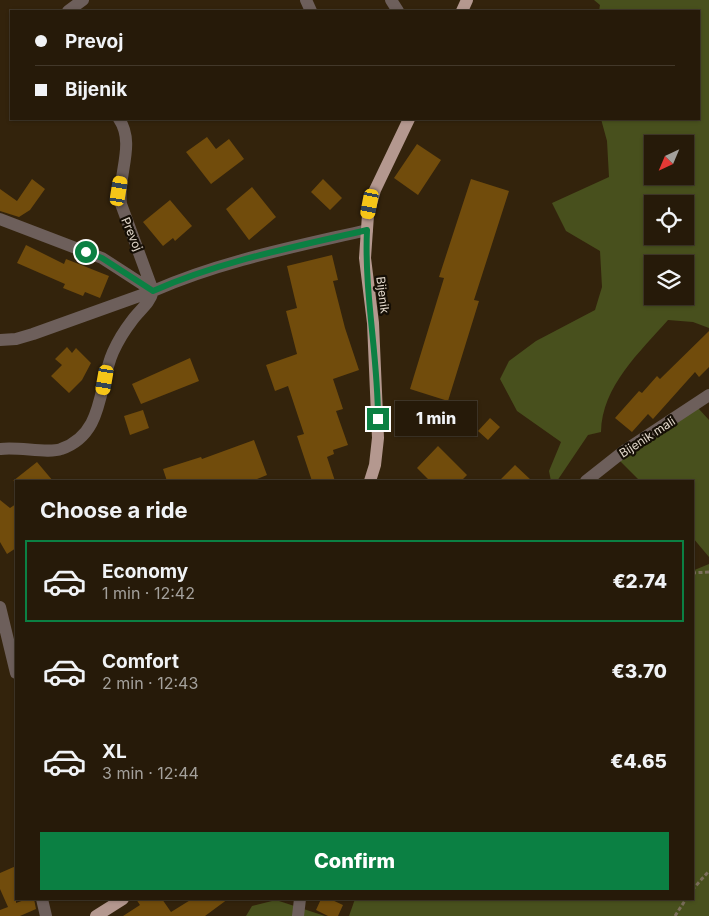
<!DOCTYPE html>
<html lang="en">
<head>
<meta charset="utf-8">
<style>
	:root { --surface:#261a09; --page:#2e2312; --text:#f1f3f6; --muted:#a4a19c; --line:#42382a; --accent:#0b8043 }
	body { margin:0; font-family:Inter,sans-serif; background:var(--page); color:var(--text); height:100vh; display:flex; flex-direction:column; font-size:19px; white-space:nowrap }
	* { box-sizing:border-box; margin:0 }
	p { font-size:16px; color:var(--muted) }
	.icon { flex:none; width:28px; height:28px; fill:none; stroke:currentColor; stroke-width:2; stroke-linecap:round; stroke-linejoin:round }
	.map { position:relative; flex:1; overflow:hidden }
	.details { position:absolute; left:15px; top:480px; width:679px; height:420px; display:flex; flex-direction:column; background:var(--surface); border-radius:0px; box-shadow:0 1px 4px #0004,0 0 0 1px var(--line) }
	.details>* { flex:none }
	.guide { position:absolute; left:10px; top:10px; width:690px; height:110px; border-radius:0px; box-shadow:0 1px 4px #0004,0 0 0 1px var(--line); display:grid; align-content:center; height:110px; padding:0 25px; background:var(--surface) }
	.needle { width:32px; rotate:224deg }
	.controls { position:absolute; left:644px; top:135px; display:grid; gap:10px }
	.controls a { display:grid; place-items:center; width:50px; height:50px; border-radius:0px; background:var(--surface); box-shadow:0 1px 4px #0004,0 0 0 1px var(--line); font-size:25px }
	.end { position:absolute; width:22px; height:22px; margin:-11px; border:6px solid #0b8043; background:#fff; box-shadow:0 0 0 2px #fff }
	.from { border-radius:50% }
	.bubble { position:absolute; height:35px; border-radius:0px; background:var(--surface); box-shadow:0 1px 4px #0004,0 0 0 1px var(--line); font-size:16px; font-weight:800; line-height:35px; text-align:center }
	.car { position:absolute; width:15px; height:30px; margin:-15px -8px; border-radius:6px; box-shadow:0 0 4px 1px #0007; background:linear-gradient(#f5c518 24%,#345 0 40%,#f5c518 0 76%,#345 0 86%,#f5c518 0) }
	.guide b { display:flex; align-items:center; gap:18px; height:48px; font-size:19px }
	.guide b+b { border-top:1px solid var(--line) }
	.guide i { width:12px; height:12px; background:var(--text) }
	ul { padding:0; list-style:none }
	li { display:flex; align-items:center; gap:15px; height:82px; margin:0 10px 8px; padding:0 15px; border:2px solid transparent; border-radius:0px }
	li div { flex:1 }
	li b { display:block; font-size:19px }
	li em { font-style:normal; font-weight:800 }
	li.current { border-color:var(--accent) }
	li>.icon { width:45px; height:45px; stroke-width:1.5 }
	h2 { padding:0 25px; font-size:22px; line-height:60px }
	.button { display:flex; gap:10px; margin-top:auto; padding:10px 25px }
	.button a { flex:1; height:58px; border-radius:0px; background:var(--accent); color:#fff; font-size:20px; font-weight:800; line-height:58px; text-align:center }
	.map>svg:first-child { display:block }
	.green { fill:#48501d; fill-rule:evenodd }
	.building { fill:#714c0c }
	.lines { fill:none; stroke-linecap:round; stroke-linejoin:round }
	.path { stroke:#7b6e5b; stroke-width:3; stroke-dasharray:4 2.5; stroke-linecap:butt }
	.minor { stroke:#6d5f5b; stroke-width:12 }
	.major { stroke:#b4988f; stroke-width:12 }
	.route { stroke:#0b8043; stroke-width:6 }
	.labels { text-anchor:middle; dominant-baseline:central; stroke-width:4.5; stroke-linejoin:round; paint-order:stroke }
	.street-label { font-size:12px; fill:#e1d7ca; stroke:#150e05 }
</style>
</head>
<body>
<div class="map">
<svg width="709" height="916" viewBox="0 0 709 916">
	<rect width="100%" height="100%" fill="#33230c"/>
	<path class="green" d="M594 0H709V328L693 322 668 320C640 352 602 386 601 432L588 435 557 481H551L549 471 561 442 517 411 500 379 509 361 536 341 595 310 602 287 600 251 566 231 552 203 609 177 607 141 601 119H699V11H599L600 5ZM652 144H685V176H652ZM652 204H685V236H652ZM652 264H685V296H652Z
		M698 408 709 420V557L693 538 692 481H640L617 458Z
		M709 564V916H349L355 899H692V571Z
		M276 900 325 916H246L252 906Z"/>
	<path class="building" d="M207 137 216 149 229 139 244 159 211 184 186 152Z
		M417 144 441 160 418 195 394 178Z
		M32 179 45 189 30 210 19 217 0 211V189L17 201Z
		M323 179 342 198 330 210 311 192Z
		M471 179 509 191 474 300 479 301 448 401 410 389 444 278 439 277Z
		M252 187 276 217 249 240 226 209Z
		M170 200 192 226 175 241 173 238 163 246 143 222Z
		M26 245 64 264 66 259 109 276 100 298 85 292 83 296 63 288 65 284 17 263Z
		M332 255 338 280 333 281 345 328 359 370 333 379 343 409 336 411 348 445 333 450 334 454 327 457 335 481H312L297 436 304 434 288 386 275 391 266 365 297 354 286 311 297 308 287 266Z
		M709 331V367L699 377 695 372 653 419 648 414 632 432 615 418 639 391 642 393 657 376 660 379Z
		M67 347 72 353 76 348 91 363 82 380 69 393 51 376 62 365 55 359Z
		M190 358 199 381 141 404 132 384Z
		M143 410 149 428 130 435 124 416Z
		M490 418 500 427 488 440 478 431Z
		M254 440 267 475 252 481H167L163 469 201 457 202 459Z
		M438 446 467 475 461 481H430L417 468Z
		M37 462 53 481H13Z
		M515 465 532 481H499Z
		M0 500 10 508 16 504V548L7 554 0 542Z
		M16 866V903L27 899H34L36 909 20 916H0V910L8 907 0 889V873Z
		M136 899H162L171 912 192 899H228L205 916H123L140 905Z
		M321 899H330L343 905 338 916H328L316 910Z"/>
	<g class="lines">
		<path class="path" d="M692 573 709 572
			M692 890 709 871
			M675 916 686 899"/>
		<path class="minor" d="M306 0 311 11
			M391 0 398 11
			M68 11 83 0
			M119 119C136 144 117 175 121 204L153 291
			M0 219 102 258 153 291C221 261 294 247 367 230
			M0 340 16 339 33 334 153 291
			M0 449C17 446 48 454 61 449 105 434 98 385 113 352 118 341 124 331 131 322 138 311 150 304 153 291
			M586 481 624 451 709 395
			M0 607 16 673
			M42 899 46 916
			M298 916 300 899"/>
		<path class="major" d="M462 11 467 0
			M370 481 375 465 378 438 373 323 365 258 368 215 375 190 409 119
			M96 916 123 899"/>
	</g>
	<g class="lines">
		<path class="route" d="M86 252 102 258 153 291C221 261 294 247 367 230 364 293 378 355 378 419"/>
	</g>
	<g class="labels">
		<g class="street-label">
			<text transform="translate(132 234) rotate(67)">Prevoj</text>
			<text transform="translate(383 295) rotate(83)">Bijenik</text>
			<text transform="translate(647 437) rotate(-33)">Bijenik mali</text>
		</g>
	</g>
</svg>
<div class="controls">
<a><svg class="needle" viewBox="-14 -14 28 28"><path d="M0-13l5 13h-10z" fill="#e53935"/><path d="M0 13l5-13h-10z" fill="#a4a19c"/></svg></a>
<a><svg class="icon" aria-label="locate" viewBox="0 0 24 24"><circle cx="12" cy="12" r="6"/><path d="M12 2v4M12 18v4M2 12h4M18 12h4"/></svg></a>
<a><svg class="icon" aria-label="layers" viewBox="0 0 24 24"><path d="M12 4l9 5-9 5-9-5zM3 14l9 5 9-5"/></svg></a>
</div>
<i class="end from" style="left:86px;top:252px"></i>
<i class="end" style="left:378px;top:419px"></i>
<div class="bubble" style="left:395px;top:401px;width:82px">1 min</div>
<i class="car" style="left:119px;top:191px;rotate:9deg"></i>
<i class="car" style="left:370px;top:204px;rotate:191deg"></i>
<i class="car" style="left:105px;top:380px;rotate:190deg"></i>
<div class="guide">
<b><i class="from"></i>Prevoj</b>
<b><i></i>Bijenik</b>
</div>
<section class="details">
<h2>Choose a ride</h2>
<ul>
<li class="current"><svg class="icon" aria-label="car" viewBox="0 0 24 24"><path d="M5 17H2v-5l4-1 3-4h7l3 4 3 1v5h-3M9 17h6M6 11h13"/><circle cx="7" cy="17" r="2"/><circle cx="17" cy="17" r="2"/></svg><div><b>Economy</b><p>1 min · 12:42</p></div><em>€2.74</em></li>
<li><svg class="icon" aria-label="car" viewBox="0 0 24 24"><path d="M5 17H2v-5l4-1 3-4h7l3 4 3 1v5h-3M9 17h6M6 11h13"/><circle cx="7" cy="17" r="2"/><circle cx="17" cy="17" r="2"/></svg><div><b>Comfort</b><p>2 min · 12:43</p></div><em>€3.70</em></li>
<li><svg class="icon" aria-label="car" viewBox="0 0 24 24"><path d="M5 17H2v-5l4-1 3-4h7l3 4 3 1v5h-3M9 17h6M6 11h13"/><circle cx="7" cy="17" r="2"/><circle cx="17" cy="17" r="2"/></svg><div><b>XL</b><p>3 min · 12:44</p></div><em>€4.65</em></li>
</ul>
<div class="button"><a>Confirm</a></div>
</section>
</div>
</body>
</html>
